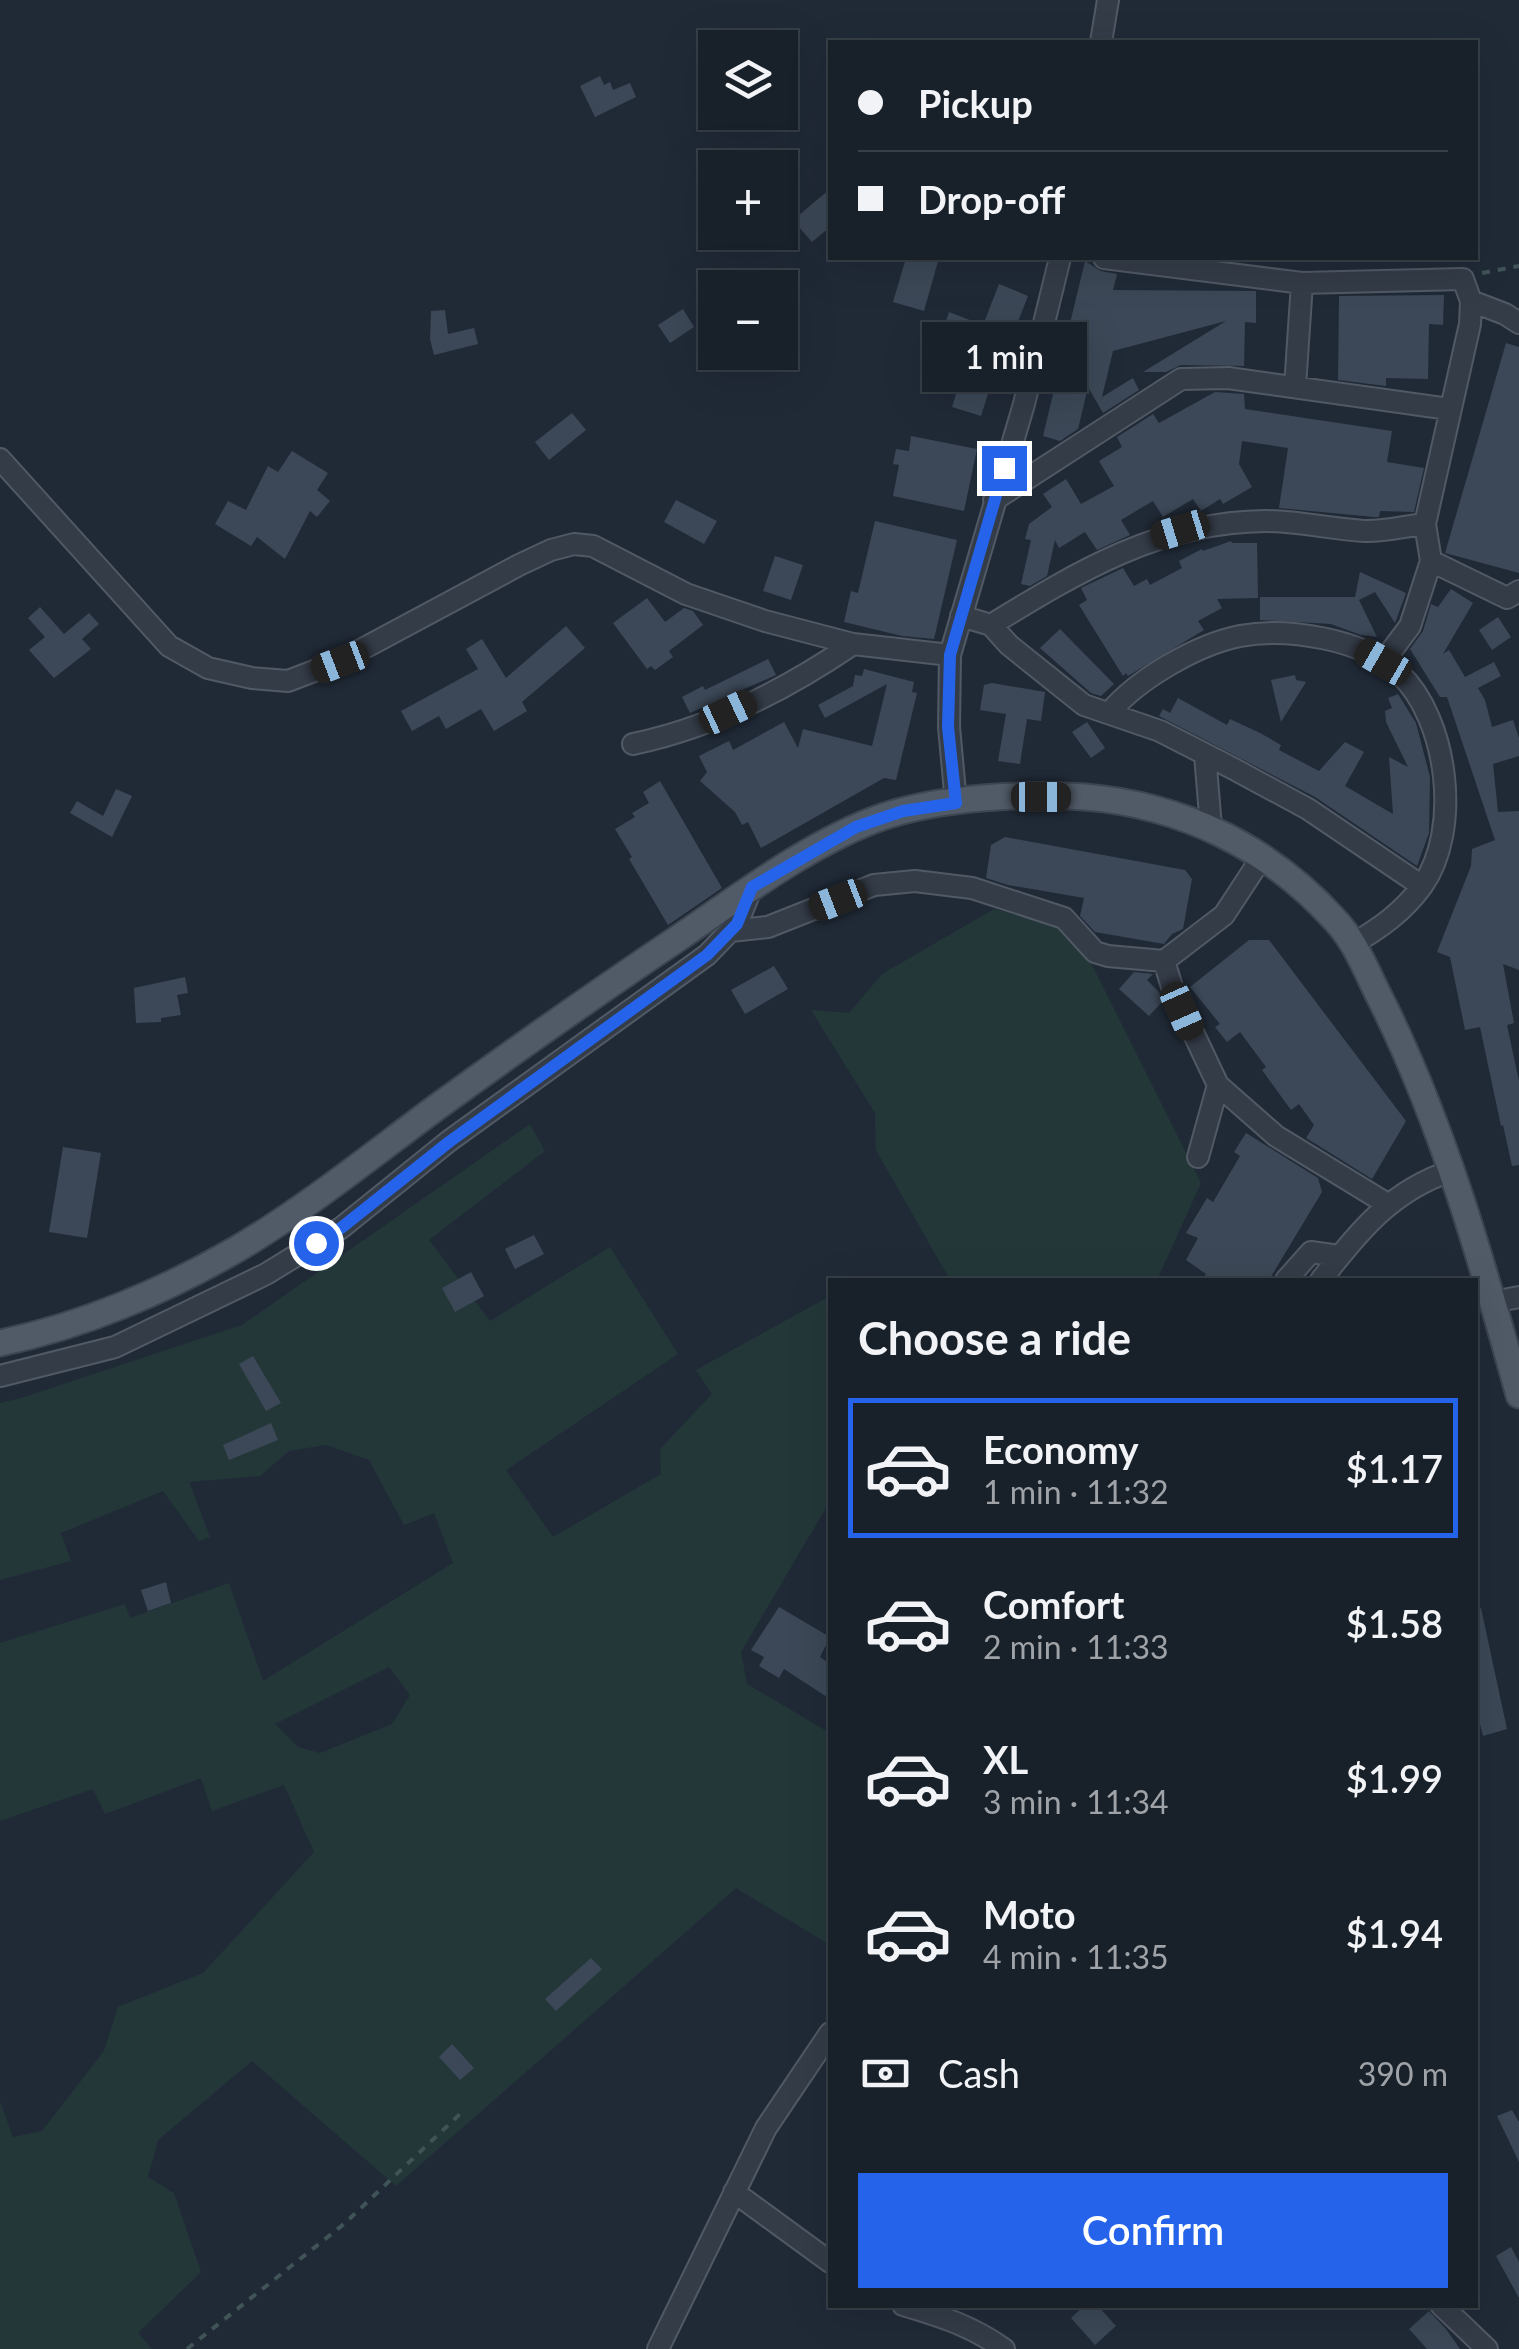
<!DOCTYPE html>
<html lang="en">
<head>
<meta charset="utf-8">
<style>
	:root { --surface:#182029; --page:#212831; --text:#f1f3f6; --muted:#9fa3a8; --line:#363e46; --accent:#2563eb }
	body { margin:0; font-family:Lato,sans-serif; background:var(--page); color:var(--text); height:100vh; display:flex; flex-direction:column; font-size:38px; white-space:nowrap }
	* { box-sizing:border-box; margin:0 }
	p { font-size:32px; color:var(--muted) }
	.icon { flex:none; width:55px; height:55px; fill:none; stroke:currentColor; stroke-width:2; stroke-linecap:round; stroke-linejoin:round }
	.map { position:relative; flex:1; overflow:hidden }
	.panel { position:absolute; left:828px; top:1278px; width:650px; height:1030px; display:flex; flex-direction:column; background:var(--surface); border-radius:0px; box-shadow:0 10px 40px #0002,0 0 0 2px var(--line) }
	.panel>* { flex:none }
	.guide { position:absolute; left:828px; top:40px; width:650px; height:220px; border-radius:0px; box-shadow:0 10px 40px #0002,0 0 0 2px var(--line); display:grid; align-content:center; height:220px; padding:0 30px; background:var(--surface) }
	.fabs { position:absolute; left:698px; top:30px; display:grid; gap:20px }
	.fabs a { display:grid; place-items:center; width:100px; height:100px; border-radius:0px; background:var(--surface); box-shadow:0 10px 40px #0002,0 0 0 2px var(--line); font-size:50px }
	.end { position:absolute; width:45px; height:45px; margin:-22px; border:12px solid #2563eb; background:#fff; box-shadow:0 0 0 5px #fff }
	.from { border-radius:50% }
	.bubble { position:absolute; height:70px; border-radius:0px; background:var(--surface); box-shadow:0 10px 40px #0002,0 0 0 2px var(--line); font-size:32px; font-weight:600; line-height:70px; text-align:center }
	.car { position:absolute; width:30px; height:60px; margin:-30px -15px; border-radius:12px; box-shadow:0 0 8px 2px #0007; background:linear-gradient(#222 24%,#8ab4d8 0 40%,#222 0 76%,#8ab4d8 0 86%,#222 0) }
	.guide b { display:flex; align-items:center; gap:35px; height:95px; font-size:38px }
	.guide b+b { border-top:2px solid var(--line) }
	.guide i { width:25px; height:25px; background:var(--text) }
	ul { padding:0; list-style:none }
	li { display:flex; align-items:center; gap:30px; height:140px; margin:0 20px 15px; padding:0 10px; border:5px solid transparent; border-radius:0px }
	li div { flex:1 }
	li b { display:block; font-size:38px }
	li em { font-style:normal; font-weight:600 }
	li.on { border-color:var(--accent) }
	li>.icon { width:90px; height:90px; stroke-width:1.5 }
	h2 { padding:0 30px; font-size:45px; line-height:120px }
	.pay { display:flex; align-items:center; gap:25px; height:110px; padding:0 30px; font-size:38px }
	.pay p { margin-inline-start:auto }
	.action { display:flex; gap:20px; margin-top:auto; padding:20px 30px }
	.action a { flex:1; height:115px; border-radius:0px; background:var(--accent); color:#fff; font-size:40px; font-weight:600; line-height:115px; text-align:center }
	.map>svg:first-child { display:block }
	.green { fill:#233739; fill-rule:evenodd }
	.building { fill:#3c4857 }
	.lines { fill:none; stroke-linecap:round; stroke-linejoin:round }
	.minor-casing { stroke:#515965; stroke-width:24 }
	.major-casing { stroke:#3d4551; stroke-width:29 }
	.path { stroke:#405356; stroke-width:4; stroke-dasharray:8 8; stroke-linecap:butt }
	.minor { stroke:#343c48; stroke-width:20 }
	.major { stroke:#515b68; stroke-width:25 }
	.route { stroke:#2563eb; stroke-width:12 }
</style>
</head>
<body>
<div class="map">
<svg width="1519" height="2349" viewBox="0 0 1519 2349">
	<rect width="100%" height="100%" fill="#202a37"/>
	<path class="green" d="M994 909 1074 929 1201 1183 1157 1280H950L876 1150 875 1113 811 1010 849 1013 882 974Z
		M530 1124 545 1151 429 1240 490 1321 610 1247 678 1354 506 1470 553 1537 661 1474 660 1449 712 1394 696 1370 830 1296V1501L741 1652 747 1684 830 1733V1945L736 1888 396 2186 252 2061 158 2140 148 2177 174 2193 201 2272 138 2333 152 2349H0V2101L13 2137 42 2131 104 2051 118 2007 203 1973 314 1852 284 1785 212 1811 201 1778 105 1814 93 1789 0 1821V1643L125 1604 130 1618 229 1583 263 1681 453 1563 434 1513 404 1525 369 1460 326 1445 289 1451 260 1476 189 1482 210 1537 199 1541 163 1491 61 1533 71 1561 0 1580V1403L21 1398 242 1325ZM389 1667 410 1695 392 1724 320 1753 298 1747 275 1724Z"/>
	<path class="building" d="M600 76 604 85 610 82 613 90 630 83 636 97 595 117 580 86Z
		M830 189V227L812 242 793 220Z
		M906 258H939L924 311 893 302Z
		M1085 261 1101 271 1117 274 1113 290 1256 291V323L1245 322 1244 366 1181 365 1166 372H1143L1226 321 1113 351 1102 397 1133 378 1139 390 1103 413 1088 387 1078 429 1060 441 1043 436Z
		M999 284 1028 296 1012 337 983 325Z
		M1444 295 1443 325 1429 324 1428 379 1386 378V386L1338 380 1339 296Z
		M683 309 694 327 670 343 658 325Z
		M445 310 448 334 474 328 478 344 434 355 430 339 431 311Z
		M949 312 980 324 975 338 944 327Z
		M1506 343 1519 347V573L1445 553Z
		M963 372 992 381 981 416 952 407Z
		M1215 392 1244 394 1245 409 1392 431 1387 462 1424 468 1414 512 1380 511 1379 517H1374L1279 508 1288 448 1242 441 1239 464 1252 487 1223 504 1220 499 1201 511 1193 499 1163 517 1153 501 1121 520 1130 535 1097 550 1085 532 1059 548 1055 540 1047 576 1030 586 1021 584 1031 540 1025 539 1029 524 1052 507 1043 494 1066 479 1081 504 1114 486 1099 461 1122 447 1117 437 1153 414 1159 423Z
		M572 413 586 430 549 460 535 442Z
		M911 436 977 449 964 511 893 496 899 465 893 464 896 449 909 451Z
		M292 451 328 473 317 490 330 501 317 517 310 511 285 559 257 537 251 546 215 524 228 501 246 510 268 466 278 472Z
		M676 500 717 521 704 544 664 522Z
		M875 521 957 540 934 639 902 636 844 622 851 591 858 593Z
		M1231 541 1232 543H1257L1258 598 1217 599 1222 608 1198 621 1204 630 1128 676 1126 673 1123 676 1079 605 1087 600 1081 588 1123 568 1134 586 1147 579 1150 585 1182 568 1179 561 1202 549 1203 551Z
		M775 556 803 565 791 600 763 591Z
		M1360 572 1406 593 1395 623 1375 592 1359 600 1377 637 1361 635 1331 624 1260 620V597H1355Z
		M1451 589 1473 603 1443 654 1449 650 1465 677 1494 662 1501 676 1478 688 1485 700 1492 727 1513 720 1519 738V756L1493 764 1498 812 1519 811V970L1503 964 1514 1023 1507 1025 1519 1081V1165L1512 1166 1503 1125 1501 1126 1480 1027 1465 1030 1450 957 1437 952 1471 866 1472 849 1495 840 1447 697H1440L1410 649 1423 631 1431 604 1438 607Z
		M647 598 665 622 684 608 693 611 703 625 669 651 673 657 655 670 651 666 647 669 613 623Z
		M40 607 64 634 89 613 99 624 82 639 91 649 54 678 29 650 45 637 28 618Z
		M1498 617 1511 637 1492 650 1479 630Z
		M566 626 585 648 522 702 527 711 494 731 481 709 446 729 439 716 412 731 401 711 478 669 466 649 482 639 506 678Z
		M1060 629 1114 684 1101 696 1091 693 1040 648Z
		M768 659 776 675 690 713 682 697 703 686 705 690Z
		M864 669 914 682 912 692 917 693 896 780 884 778 761 848 748 822 742 825 735 812 700 781 707 772 699 756 729 741 733 750 784 722 798 748 803 729 872 746 887 684 825 718 818 705 853 686 855 675 862 676Z
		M1295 675 1296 680 1306 682 1281 722 1271 680Z
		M992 683 1045 692 1041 721 1027 719 1020 764 998 761 1006 714 980 710 984 685Z
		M1398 694 1416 723 1430 777 1429 833 1417 866 1315 797 1159 716 1163 709 1170 713 1178 698 1227 725 1230 719 1260 733 1281 745 1279 750 1319 771 1345 742 1364 752 1345 786 1393 814 1389 757 1408 767 1386 722 1385 711 1392 708 1388 698Z
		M1087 722 1105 748 1091 758 1072 732Z
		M660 781 722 888 668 925 629 859 632 857 615 829 635 817 632 813 649 803 643 792Z
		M116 789 132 796 112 837 70 813 77 801 103 816Z
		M1005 837 1185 870 1192 879 1183 929 1172 934 1164 944 1095 932 1080 916 1084 898 1008 885 986 878 991 845Z
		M1249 940H1269L1406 1121 1372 1179 1306 1138 1314 1125 1299 1104 1291 1110 1262 1070 1266 1067 1240 1032 1227 1042 1215 1027 1220 1024 1190 987Z
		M774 966 788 989 745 1014 731 990Z
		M1134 972 1153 974 1147 980 1159 992 1163 1001 1149 1016 1119 989Z
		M185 977 188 993 177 995 181 1015 161 1018V1022L136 1023 134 988Z
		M1246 1133 1318 1178 1322 1192 1269 1280H1202L1206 1274 1186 1260 1198 1238 1186 1233 1207 1198 1213 1202 1240 1156 1234 1152Z
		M63 1147 101 1153 87 1238 49 1232Z
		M534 1235 544 1254 515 1269 505 1249Z
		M471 1272 484 1296 455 1312 442 1288Z
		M253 1356 281 1403 266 1411 239 1364Z
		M271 1423 278 1440 229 1460 223 1445Z
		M166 1582 171 1603 148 1611 141 1590Z
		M779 1607 830 1637 820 1657 827 1662 830 1657V1699L784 1669 779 1678 759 1666 764 1657 751 1650Z
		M1481 1608 1507 1729 1483 1736 1475 1705V1609Z
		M591 1958 602 1969 556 2011 545 1999Z
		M452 2044 474 2068 460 2080 439 2057Z
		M1512 2110 1519 2122V2162L1497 2116Z
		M1511 2247 1519 2262V2298L1496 2256Z
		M1085 2305H1097L1116 2326 1095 2345 1071 2318Z
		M1429 2311 1446 2329 1460 2349H1427L1409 2329Z"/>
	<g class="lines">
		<defs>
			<path id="minor" d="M1101 42 1108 0
				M1104 258 1302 283 1463 279 1471 301 1470 324 1425 524 1431 561 1410 626 1383 662
				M1471 301 1505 314 1519 323
				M1295 387 1302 283
				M0 459 169 646 208 668 252 678 288 681 340 661 519 565 551 550 574 544 593 546 686 594 765 621 853 644 950 655
				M994 500 1181 379 1228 378 1449 409
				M1431 561 1507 598 1519 591
				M961 616 991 625 1009 645 1084 705 1160 731 1234 769 1308 809 1422 886
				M991 625C1079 571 1160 522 1265 521 1298 521 1331 529 1364 531 1384 532 1405 526 1425 524
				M1110 712C1138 679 1196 645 1240 636 1287 627 1363 639 1399 673 1448 719 1462 830 1422 886 1403 912 1380 928 1353 944
				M633 744C711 728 787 689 853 644
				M1205 755 1211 827
				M956 803 949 727 950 655 1024 404 1060 258
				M1262 857 1224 915 1164 961 1173 990 1218 1085 1276 1136 1389 1205
				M731 931 768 927 874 885 915 881 972 888 1064 918 1095 952 1108 956 1164 961
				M1198 1157 1218 1085
				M1286 1280 1311 1252 1339 1256
				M1321 1280C1358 1232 1392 1190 1451 1171
				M1493 1302 1519 1297
				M0 1376 115 1347 266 1274 341 1228 449 1141 707 955 737 924 752 887
				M734 2192 830 2262
				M903 2305C940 2316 972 2326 1004 2349
				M1441 2305 1487 2349
				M658 2349 766 2128 830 2033"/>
			<path id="major" d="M0 1343C82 1326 165 1291 237 1249 307 1208 372 1155 437 1107 517 1049 598 992 680 937 740 896 813 841 882 817 941 797 1023 793 1085 797 1182 805 1269 847 1335 920 1356 942 1367 973 1381 1000 1443 1124 1482 1262 1519 1395"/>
		</defs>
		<use href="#minor" class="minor-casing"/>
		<use href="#major" class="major-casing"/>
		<path class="path" d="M1482 273 1519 266
			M187 2349 344 2224 461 2113"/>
		<use href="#minor" class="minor"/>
		<use href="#major" class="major"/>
	</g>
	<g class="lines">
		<path class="route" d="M316 1243 341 1228 449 1142 707 955 737 924 752 887 856 827 903 811 956 803 948 727 950 655 1004 468"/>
	</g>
</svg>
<div class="fabs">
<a><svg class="icon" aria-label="layers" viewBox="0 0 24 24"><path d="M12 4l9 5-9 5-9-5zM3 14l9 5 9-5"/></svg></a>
<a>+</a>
<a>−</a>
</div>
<i class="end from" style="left:316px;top:1243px"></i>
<i class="end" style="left:1004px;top:468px"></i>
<div class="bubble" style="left:922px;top:322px;width:165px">1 min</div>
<i class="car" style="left:1180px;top:530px;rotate:253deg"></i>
<i class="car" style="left:340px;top:662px;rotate:249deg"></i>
<i class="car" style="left:1383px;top:662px;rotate:300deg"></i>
<i class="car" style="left:728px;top:712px;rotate:65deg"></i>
<i class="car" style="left:1041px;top:797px;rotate:90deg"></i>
<i class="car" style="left:838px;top:900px;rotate:249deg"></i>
<i class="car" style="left:1182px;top:1011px;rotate:156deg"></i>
<div class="guide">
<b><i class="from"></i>Pickup</b>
<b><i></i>Drop-off</b>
</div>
<section class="panel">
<h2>Choose a ride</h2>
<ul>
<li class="on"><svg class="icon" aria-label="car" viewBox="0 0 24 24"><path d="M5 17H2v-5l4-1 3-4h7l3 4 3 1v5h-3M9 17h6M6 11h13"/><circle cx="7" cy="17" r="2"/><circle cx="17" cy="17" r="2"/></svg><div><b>Economy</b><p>1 min · 11:32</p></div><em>$1.17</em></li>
<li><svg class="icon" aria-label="car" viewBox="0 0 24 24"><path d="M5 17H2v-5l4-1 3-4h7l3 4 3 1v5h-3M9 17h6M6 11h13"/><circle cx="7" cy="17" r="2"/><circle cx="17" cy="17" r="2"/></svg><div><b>Comfort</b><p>2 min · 11:33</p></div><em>$1.58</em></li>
<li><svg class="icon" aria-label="car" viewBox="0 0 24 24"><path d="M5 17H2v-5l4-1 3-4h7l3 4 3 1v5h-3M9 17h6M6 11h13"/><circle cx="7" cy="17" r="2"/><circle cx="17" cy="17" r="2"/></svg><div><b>XL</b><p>3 min · 11:34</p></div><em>$1.99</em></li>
<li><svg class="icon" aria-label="car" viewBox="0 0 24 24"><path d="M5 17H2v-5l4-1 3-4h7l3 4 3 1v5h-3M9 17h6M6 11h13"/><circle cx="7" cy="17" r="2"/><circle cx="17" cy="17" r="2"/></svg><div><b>Moto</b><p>4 min · 11:35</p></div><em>$1.94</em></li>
</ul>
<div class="pay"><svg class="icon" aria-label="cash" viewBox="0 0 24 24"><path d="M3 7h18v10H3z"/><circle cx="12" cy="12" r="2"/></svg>Cash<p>390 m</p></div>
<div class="action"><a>Confirm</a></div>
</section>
</div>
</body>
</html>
